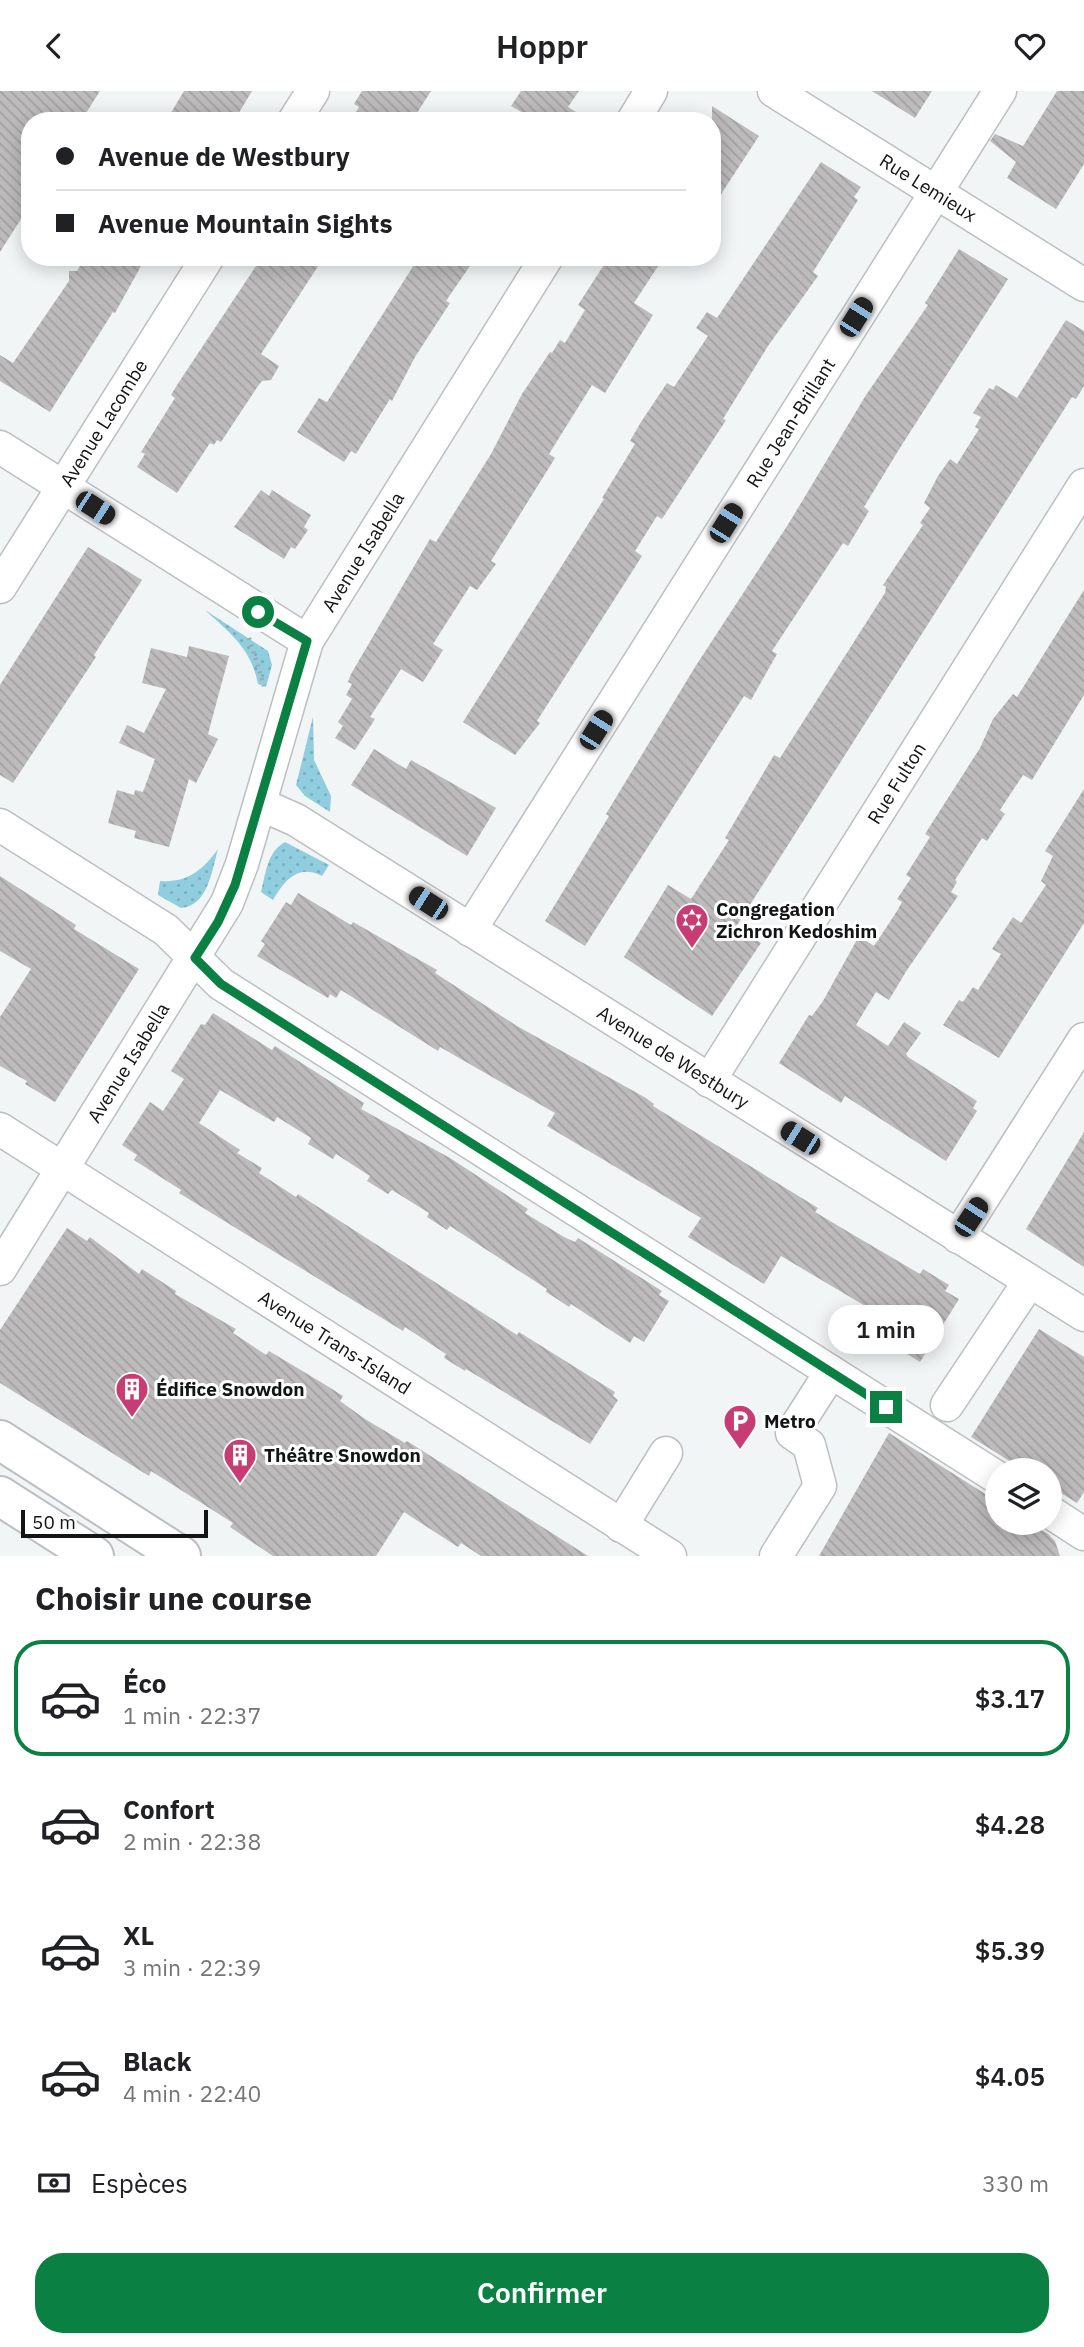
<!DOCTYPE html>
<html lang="fr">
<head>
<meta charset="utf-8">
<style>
	:root { --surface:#fff; --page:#f6f6f6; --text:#202124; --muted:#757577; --line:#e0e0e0; --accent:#0b8043 }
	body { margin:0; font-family:"IBM Plex Sans",sans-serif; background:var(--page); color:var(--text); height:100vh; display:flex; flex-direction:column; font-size:26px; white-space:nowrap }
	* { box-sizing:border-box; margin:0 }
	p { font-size:23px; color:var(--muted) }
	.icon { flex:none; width:38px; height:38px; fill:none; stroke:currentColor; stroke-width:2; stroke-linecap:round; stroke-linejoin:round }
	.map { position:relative; height:1465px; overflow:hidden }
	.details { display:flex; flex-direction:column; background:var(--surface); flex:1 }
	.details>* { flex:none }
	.hud { position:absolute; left:21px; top:21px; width:700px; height:154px; border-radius:28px; box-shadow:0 4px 18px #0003; display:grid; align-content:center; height:154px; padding:0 35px; background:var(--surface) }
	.tools { position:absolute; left:985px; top:1367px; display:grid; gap:14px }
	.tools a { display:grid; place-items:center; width:77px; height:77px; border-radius:50%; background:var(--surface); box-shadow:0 4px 18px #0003; font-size:35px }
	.scale { position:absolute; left:21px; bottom:18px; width:187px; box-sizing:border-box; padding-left:7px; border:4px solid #131415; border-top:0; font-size:19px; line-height:24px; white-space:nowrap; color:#131415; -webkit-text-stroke:5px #fff; paint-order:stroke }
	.end { position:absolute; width:32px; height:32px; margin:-16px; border:9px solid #0b8043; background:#fff; box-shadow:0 0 0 4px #fff }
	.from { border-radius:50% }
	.bubble { position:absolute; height:49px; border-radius:24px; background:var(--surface); box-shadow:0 4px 18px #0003; font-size:23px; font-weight:600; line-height:49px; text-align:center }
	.car { position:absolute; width:21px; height:42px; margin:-21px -10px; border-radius:9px; box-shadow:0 0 5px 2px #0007; background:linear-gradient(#222 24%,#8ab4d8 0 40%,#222 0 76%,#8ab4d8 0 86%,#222 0) }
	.hud b { display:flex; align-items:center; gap:24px; height:66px; font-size:26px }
	.hud b+b { border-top:2px solid var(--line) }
	.hud i { width:18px; height:18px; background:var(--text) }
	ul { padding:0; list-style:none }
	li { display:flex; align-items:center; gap:21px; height:116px; margin:0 14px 10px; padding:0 21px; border:4px solid transparent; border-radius:28px }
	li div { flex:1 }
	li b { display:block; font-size:26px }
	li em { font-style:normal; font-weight:600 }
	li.active { border-color:var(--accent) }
	li>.icon { width:63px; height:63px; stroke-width:1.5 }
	h2 { padding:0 35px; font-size:32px; line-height:84px }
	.pay { display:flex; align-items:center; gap:18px; height:77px; padding:0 35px; font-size:26px }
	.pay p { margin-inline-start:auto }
	.cta { display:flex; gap:14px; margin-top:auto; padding:14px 35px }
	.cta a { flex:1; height:80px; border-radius:28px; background:var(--accent); color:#fff; font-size:28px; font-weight:600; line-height:80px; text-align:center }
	header { display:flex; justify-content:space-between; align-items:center; height:91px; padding:0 35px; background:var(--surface); font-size:32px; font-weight:600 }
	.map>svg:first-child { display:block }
	.grass { fill:url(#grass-dots) }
	.building { fill:url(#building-back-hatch) }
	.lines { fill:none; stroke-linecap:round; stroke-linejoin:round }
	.minor-casing { stroke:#bcbfc1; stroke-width:35 }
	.major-casing { stroke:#bcbfc1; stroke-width:42 }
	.highway-casing { stroke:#bcbfc1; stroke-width:42 }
	.path { stroke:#a4a7a8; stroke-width:4.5; stroke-dasharray:2 5; stroke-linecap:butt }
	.minor { stroke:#fff; stroke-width:32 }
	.major { stroke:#fff; stroke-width:38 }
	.highway { stroke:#fff; stroke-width:38 }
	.route { stroke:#0b8043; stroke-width:9 }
	.labels { text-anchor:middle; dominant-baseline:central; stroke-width:6; stroke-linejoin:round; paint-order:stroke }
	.street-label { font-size:19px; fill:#131415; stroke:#fff }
	.poi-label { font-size:19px; font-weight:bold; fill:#131415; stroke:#fff; text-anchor:start }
</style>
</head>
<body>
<header><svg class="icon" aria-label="back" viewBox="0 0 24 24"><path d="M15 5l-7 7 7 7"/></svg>Hoppr<svg class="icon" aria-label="heart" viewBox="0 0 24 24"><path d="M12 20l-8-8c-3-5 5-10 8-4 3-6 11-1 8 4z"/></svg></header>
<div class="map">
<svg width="1084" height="1465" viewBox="0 0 1084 1465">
	<defs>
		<pattern id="grass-dots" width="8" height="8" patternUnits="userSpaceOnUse" patternTransform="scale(1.75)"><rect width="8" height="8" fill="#8fcddf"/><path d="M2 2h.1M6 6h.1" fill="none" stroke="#7aafbe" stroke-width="1.8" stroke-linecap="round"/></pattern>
		<pattern id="building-back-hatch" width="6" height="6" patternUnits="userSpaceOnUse" patternTransform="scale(1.75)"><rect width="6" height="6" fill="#bebbbc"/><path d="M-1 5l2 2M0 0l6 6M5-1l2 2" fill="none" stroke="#a2a0a1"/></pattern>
	</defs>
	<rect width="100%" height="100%" fill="#f1f5f6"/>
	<path class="grass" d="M205 519 268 560 272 574 266 596 258 593C251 557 230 542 205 519Z
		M313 626 314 669 331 705 330 721 305 705 296 694Z
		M285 751 329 774 322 785C298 773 285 789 273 809L261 801C266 782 267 761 285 751Z
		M218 758C212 779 208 815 181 817L158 804 160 790C187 792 203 779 218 758Z"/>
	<path class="building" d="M0 0H100L81 30H30V114L0 161Z
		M184 0H252L234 30H166Z
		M362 0H431L412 30H351L359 16 354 13Z
		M521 0H579L568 16 590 30H537L511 15Z
		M872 0H932L915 27Z
		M1057 0H1084V73L1056 118 1007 87 1016 71 990 50 995 43 1023 55Z
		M712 15 759 45 712 117Z
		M821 71 861 96 854 106 858 109 813 181 818 185 768 255 723 328 726 329 662 428 657 425 635 460 642 465 537 630 540 632 515 664 463 631 604 408 602 407 635 353 630 350 641 331 667 292 674 296 708 245 696 237 707 221 717 227Z
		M959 158 1008 188 898 360 864 416 869 420 848 455 843 452 772 560 777 563 751 609 744 605 585 855 545 830 609 725 606 723 695 576 789 432 866 304 928 214 925 212Z
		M85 166H146L115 222 113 221 50 321 0 290V264L13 272 69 190V180H77Z
		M262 166H324L261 263 279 275 271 289 262 290 258 295 221 351 217 349 214 354 210 352 177 402 137 376 145 363 141 361 175 307 171 304 177 294Z
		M419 166H476L446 210 450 212 415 266 392 310 390 308 356 363 351 360 344 371 297 341 319 307 327 311Z
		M609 166H664L634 212 653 224 605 302 592 294 549 363 555 367 491 470 496 473 477 499 470 495 433 553 443 559 423 591 401 578 370 626 375 628 355 659 335 647 343 635 338 631 352 608 346 604 352 593 348 591 351 583 430 448 436 451 491 363 522 303 550 261 552 262 560 249 565 252 585 219 578 214Z
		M1066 229 1084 240V295L1076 308 1072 306 736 836 761 852 712 925 624 866 668 794 691 808 729 749 725 747 774 664 780 667 885 502 886 496 883 494 923 434 920 432 930 417 924 412 938 385 950 368 957 373 979 338 975 336 981 326 973 322 989 297 993 299 996 294 1017 307Z
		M261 399 269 405 272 399 311 424 304 436 308 439 295 458 291 456 284 468 234 436Z
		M88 456 142 489 94 564 96 566 13 692 0 684V594Z
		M1084 499V604L1032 689 1023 684 1000 719 1005 723 987 750 982 747 955 789 957 791 951 801 958 805 907 879 889 909 876 901 856 934 888 955 904 931 921 942 906 963 908 966 977 1010 973 1017 977 1020 946 1070 845 1005 841 1012 779 972 809 924 812 925 823 910 859 845 874 855 897 820 902 811 897 808 911 787 906 784 930 746 925 743 980 657 993 628 1013 603 1017 606Z
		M189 555 229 565 208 643 218 648 196 692 189 688 169 756 134 747 136 740 108 732 117 699 134 704 135 699 143 701 155 668 119 652 127 634 144 642 166 598 142 592 151 557 187 566Z
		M374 658 406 678 411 669 496 717 467 765 351 694Z
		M1084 698V832L999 967 943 934 959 909 963 911 973 896 978 899 1001 863 992 858 1013 826 1021 832 1046 794 1041 790 1053 765 1045 760Z
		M0 785 76 834 74 838 139 878 55 1011 25 993 27 990 0 975V926L31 878 0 860Z
		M298 802 351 834 353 831 437 879 435 882 517 935 646 1007 654 1013 653 1015 818 1117 815 1121 857 1146 920 1183 923 1178 949 1194 945 1200 959 1208 920 1271 867 1238 877 1222 781 1165 764 1193 688 1146 701 1127 547 1035 555 1022 440 956 438 960 341 899 336 907 330 903 328 907 257 865 265 853 261 850 286 811 291 814Z
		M213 922 272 959 275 955 364 1012 361 1018 450 1067 528 1118 525 1122 564 1146 575 1151 578 1147 662 1200 659 1204 669 1210 644 1251 634 1245 630 1252 571 1213 569 1216 557 1208 546 1201 547 1198 450 1135 447 1139 427 1126 429 1122 392 1099 388 1103 367 1090 370 1085 336 1063 333 1068 308 1053 311 1047 277 1026 274 1031 220 999 199 1032 240 1059 237 1062 262 1077 259 1082 296 1106 298 1103 517 1244 519 1241 615 1301 613 1305 618 1309 590 1353 466 1278 465 1280 444 1267 446 1263 405 1236 403 1240 179 1102 181 1099 134 1069 137 1064 122 1054 150 1011 163 1020 184 988 171 980 201 933 205 934Z
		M1084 1041V1176L1026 1138Z
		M67 1137 87 1150 90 1146 139 1183 142 1178 176 1200 175 1203 236 1238 233 1242 266 1264 269 1260 324 1293 343 1305 340 1310 365 1328 405 1352 407 1350 588 1465H481L461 1452 458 1456 404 1421 376 1465H273L258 1455 230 1436 233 1432 151 1380 149 1385 0 1292V1239Z
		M1039 1238 1084 1266V1401L1077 1412 1050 1395V1379H1024L971 1346Z
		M889 1342 998 1411V1432H1030L1048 1443 1055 1450 1060 1465H819Z"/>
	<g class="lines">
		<defs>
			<g id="minor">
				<path id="s1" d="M774 0 1084 194"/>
				<path d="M294 30 313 0"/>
				<path d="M633 30 651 0"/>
				<path d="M0 356 307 550"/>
				<path id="s2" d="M0 496 208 166"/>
				<path id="s3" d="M260 713 296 729 1084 1224"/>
				<path d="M0 734 166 839 221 893 998 1387"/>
				<path id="s4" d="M470 839 1000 0"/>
				<path id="s5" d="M709 990 1084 394"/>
				<path id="s6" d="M0 1038 670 1465"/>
				<path d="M958 1146 1084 948"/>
				<path id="s7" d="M0 1178 227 812 242 773 307 550 547 166"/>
				<path d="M947 1314 1029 1191"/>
				<path d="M1050 1421 1084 1443"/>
				<path d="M621 1435 666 1362"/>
				<path d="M776 1465 820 1395 809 1354 792 1342 831 1281"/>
			</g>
			<path id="major" d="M0 1349 181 1465"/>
			<path id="highway" d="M0 1405 94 1465"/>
		</defs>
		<use href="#minor" class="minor-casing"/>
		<use href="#major" class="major-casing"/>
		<use href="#highway" class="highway-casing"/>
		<path class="path" d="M249 547 264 595"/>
		<use href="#minor" class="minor"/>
		<use href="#major" class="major"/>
		<use href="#highway" class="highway"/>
	</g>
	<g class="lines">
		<path class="route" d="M258 521 307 550 235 794 218 831 195 867 221 893 886 1316"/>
	</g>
	<defs>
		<symbol id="synagogue-pin" viewBox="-11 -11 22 30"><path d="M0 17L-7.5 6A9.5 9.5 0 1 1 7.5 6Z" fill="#c73d73" stroke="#fff"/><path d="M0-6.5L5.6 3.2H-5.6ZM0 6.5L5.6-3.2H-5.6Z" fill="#fff"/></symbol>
		<symbol id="building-pin" viewBox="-11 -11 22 30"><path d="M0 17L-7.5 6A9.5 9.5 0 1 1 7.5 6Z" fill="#c73d73" stroke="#fff"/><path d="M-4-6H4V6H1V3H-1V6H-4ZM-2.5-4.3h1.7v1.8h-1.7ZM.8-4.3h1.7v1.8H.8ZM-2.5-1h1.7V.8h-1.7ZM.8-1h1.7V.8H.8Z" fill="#fff"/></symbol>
		<symbol id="parking-pin" viewBox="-11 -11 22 30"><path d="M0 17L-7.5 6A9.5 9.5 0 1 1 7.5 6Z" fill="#c73d73" stroke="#fff"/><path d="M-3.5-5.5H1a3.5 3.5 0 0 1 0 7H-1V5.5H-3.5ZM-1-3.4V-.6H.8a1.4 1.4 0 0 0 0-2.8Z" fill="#fff"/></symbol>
	</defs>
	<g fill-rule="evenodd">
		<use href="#synagogue-pin" x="673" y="810" width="38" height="52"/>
		<use href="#building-pin" x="113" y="1279" width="38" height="52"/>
		<use href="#parking-pin" x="721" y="1311" width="38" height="52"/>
		<use href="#building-pin" x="221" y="1345" width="38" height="52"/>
	</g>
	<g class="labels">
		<g class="street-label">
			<text stroke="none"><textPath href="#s1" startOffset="182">Rue Lemieux</textPath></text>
			<text stroke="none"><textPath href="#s4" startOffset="600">Rue Jean-Brillant</textPath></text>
			<text stroke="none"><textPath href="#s2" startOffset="194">Avenue Lacombe</textPath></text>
			<text stroke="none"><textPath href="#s7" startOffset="810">Avenue Isabella</textPath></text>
			<text stroke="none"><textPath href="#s5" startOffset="352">Rue Fulton</textPath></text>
			<text stroke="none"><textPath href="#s3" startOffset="485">Avenue de Westbury</textPath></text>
			<text stroke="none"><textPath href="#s7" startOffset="243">Avenue Isabella</textPath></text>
			<text stroke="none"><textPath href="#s6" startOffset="397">Avenue Trans-Island</textPath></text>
		</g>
		<g class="poi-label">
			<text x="716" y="818">Congregation<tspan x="716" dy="22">Zichron Kedoshim</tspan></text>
			<text x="156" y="1298">Édifice Snowdon</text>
			<text x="764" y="1330">Metro</text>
			<text x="264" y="1364">Théâtre Snowdon</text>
		</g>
	</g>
</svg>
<div class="tools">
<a><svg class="icon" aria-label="layers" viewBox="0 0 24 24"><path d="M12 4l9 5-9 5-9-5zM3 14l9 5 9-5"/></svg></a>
</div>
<div class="scale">50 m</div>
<i class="end from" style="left:258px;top:521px"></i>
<i class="end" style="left:886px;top:1316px"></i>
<div class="bubble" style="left:828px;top:1214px;width:116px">1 min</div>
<i class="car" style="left:856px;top:226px;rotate:32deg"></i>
<i class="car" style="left:95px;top:417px;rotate:123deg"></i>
<i class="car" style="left:726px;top:432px;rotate:32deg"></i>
<i class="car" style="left:596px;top:639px;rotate:32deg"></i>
<i class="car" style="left:428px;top:812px;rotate:303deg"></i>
<i class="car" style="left:800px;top:1047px;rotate:302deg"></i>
<i class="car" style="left:971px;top:1126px;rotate:33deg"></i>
<div class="hud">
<b><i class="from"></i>Avenue de Westbury</b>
<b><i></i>Avenue Mountain Sights</b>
</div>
</div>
<section class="details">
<h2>Choisir une course</h2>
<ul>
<li class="active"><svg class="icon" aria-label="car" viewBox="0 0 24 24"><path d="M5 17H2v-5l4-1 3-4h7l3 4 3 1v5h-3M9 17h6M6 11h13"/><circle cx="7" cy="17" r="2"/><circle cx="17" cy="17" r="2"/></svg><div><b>Éco</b><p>1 min · 22:37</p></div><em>$3.17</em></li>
<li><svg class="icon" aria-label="car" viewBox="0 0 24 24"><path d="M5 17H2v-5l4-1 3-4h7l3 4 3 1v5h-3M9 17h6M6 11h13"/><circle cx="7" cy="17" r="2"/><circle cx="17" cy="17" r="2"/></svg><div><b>Confort</b><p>2 min · 22:38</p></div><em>$4.28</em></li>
<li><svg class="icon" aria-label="car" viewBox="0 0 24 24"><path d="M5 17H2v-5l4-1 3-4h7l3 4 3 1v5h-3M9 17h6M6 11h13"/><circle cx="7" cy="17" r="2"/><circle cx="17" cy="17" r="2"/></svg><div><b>XL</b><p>3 min · 22:39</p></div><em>$5.39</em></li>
<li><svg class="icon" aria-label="car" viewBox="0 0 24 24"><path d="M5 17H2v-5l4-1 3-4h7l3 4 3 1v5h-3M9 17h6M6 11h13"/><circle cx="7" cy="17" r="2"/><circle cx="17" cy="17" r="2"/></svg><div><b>Black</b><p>4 min · 22:40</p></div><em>$4.05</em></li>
</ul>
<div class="pay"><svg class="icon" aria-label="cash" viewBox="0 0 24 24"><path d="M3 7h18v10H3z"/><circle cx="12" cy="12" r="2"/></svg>Espèces<p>330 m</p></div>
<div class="cta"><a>Confirmer</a></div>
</section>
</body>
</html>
